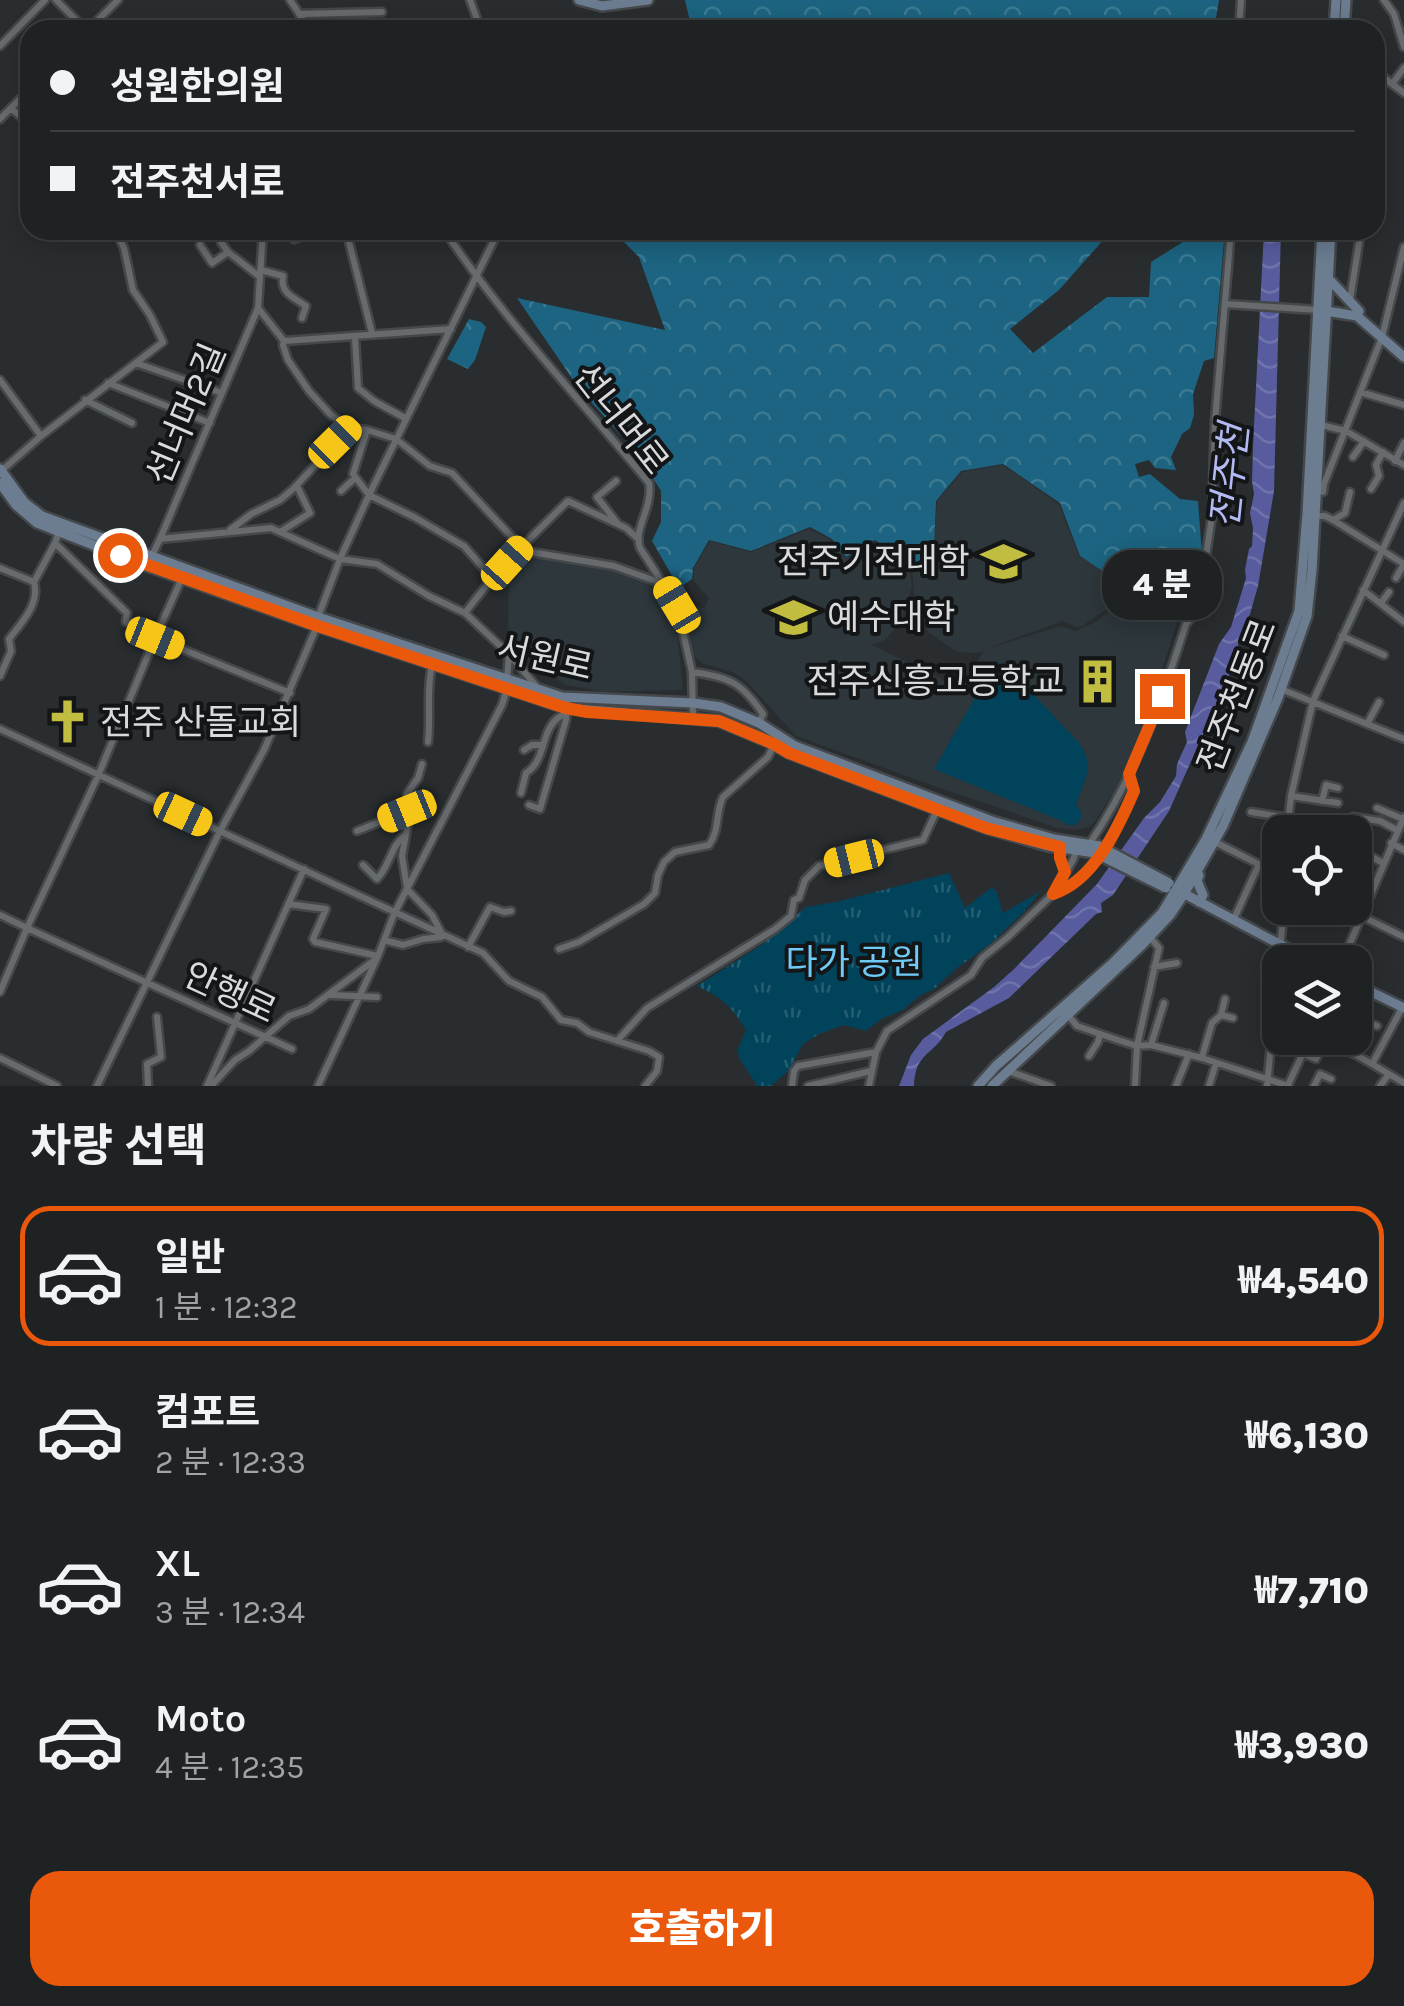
<!DOCTYPE html>
<html lang="ko">
<head>
<meta charset="utf-8">
<style>
	:root { --surface:#1f2223; --page:#272a2b; --text:#f1f3f6; --muted:#a1a4a6; --line:#3c3f41; --accent:#ea580c }
	body { margin:0; font-family:Karla,"Noto Sans KR",sans-serif; background:var(--page); color:var(--text); height:100vh; display:flex; flex-direction:column; font-size:38px; white-space:nowrap }
	* { box-sizing:border-box; margin:0 }
	p { font-size:32px; color:var(--muted) }
	.icon { flex:none; width:55px; height:55px; fill:none; stroke:currentColor; stroke-width:2; stroke-linecap:round; stroke-linejoin:round }
	.map { position:relative; height:1086px; overflow:hidden }
	.details { display:flex; flex-direction:column; background:var(--surface); flex:1 }
	.details>* { flex:none }
	.guide { position:absolute; left:20px; top:20px; width:1365px; height:220px; border-radius:30px; box-shadow:0 5px 25px #0003,0 0 0 2px var(--line); display:grid; align-content:center; height:220px; padding:0 30px; background:var(--surface) }
	.fabs { position:absolute; left:1262px; top:815px; display:grid; gap:20px }
	.fabs a { display:grid; place-items:center; width:110px; height:110px; border-radius:20px; background:var(--surface); box-shadow:0 5px 25px #0003,0 0 0 2px var(--line); font-size:50px }
	.end { position:absolute; width:45px; height:45px; margin:-22px; border:12px solid #ea580c; background:#fff; box-shadow:0 0 0 5px #fff }
	.from { border-radius:50% }
	.bubble { position:absolute; height:70px; border-radius:30px; background:var(--surface); box-shadow:0 5px 25px #0003,0 0 0 2px var(--line); font-size:32px; font-weight:800; line-height:70px; text-align:center }
	.car { position:absolute; width:30px; height:60px; margin:-30px -15px; border-radius:12px; box-shadow:0 0 8px 2px #0007; background:linear-gradient(#f5c518 24%,#345 0 40%,#f5c518 0 76%,#345 0 86%,#f5c518 0) }
	.guide b { display:flex; align-items:center; gap:35px; height:95px; font-size:38px }
	.guide b+b { border-top:2px solid var(--line) }
	.guide i { width:25px; height:25px; background:var(--text) }
	ul { padding:0; list-style:none }
	li { display:flex; align-items:center; gap:30px; height:140px; margin:0 20px 15px; padding:0 10px; border:5px solid transparent; border-radius:30px }
	li div { flex:1 }
	li b { display:block; font-size:38px }
	li em { font-style:normal; font-weight:800 }
	li.active { border-color:var(--accent) }
	li>.icon { width:90px; height:90px; stroke-width:1.5 }
	h2 { padding:0 30px; font-size:45px; line-height:120px }
	.button { display:flex; gap:20px; margin-top:auto; padding:20px 30px }
	.button a { flex:1; height:115px; border-radius:30px; background:var(--accent); color:#fff; font-size:40px; font-weight:800; line-height:115px; text-align:center }
	.map>svg:first-child { display:block }
	.built { fill:#2d373c }
	.grass { fill:#01435b }
	.forest { fill:url(#forest-crowns) }
	.park { fill:url(#park-tufts) }
	.water { fill:url(#water-waves) }
	.lines { fill:none; stroke-linecap:round; stroke-linejoin:round }
	.street-casing { stroke:#45484a; stroke-width:11 }
	.secondary-casing { stroke:#45484a; stroke-width:14 }
	.street { stroke:#676b6e; stroke-width:6 }
	.secondary { stroke:#6c7d92; stroke-width:9 }
	.secondary-bridge-casing { stroke:#45484a; stroke-width:14; stroke-linecap:butt }
	.secondary-bridge { stroke:#6c7d92; stroke-width:9 }
	.route { stroke:#ea580c; stroke-width:12 }
	.labels { text-anchor:middle; dominant-baseline:central; stroke-width:8; stroke-linejoin:round; paint-order:stroke }
	.street-label { font-size:35px; fill:#d8dadc; stroke:#131516 }
	.poi-label { font-size:35px; fill:#d8dadc; stroke:#131516; text-anchor:end }
	.park-label { font-size:35px; fill:#6fcbf6; stroke:#131516 }
	.water-label { font-size:38px; font-style:italic; fill:#b3baf2; stroke:#131516 }
</style>
</head>
<body>
<div class="map">
<svg width="1404" height="1086" viewBox="0 0 1404 1086">
	<defs>
		<pattern id="forest-crowns" width="20" height="18" patternUnits="userSpaceOnUse" patternTransform="scale(2.5)"><rect width="20" height="18" fill="#1c6481"/><path d="M2 6a3 3 0 1 1 6 0M12 15a3 3 0 1 1 6 0" fill="none" stroke="#3c7a92"/></pattern>
		<pattern id="park-tufts" width="24" height="20" patternUnits="userSpaceOnUse" patternTransform="scale(2.5)"><rect width="24" height="20" fill="#01435b"/><path d="M3 7l-1-3M5 7V3M7 7l1-3M15 17l-1-3M17 17v-4M19 17l1-3" fill="none" stroke="#255e72"/></pattern>
		<pattern id="water-waves" width="16" height="10" patternUnits="userSpaceOnUse" patternTransform="scale(2.5)"><rect width="16" height="10" fill="#585c9e"/><path d="M0 5q4-4 8 0t8 0" fill="none" stroke="#6f73ab"/></pattern>
	</defs>
	<rect width="100%" height="100%" fill="#292d2f"/>
	<path class="built" d="M1003 465 1059 504 1079 556 1121 582 1137 586 1173 581 1178 588 1169 597 1163 591 1136 595 1114 604 1082 626 1076 627 1063 621 986 649 1061 626 1076 631 1096 622 1119 604 1141 596 1162 595 1170 601 1179 616 1144 727 1120 782 1096 820 1089 827 1074 830 1057 828 926 783 796 736 746 681 732 672 702 663 688 650 686 605 704 608 709 598 693 580 694 568 710 541 751 552 809 529 830 539 845 558 874 542 910 567 912 586 907 605 897 626 885 640 872 645 955 686 968 679 983 651 976 653 957 652 928 632 915 611 912 567 934 549 937 501 962 472Z
		M521 553 588 563 631 575 663 588 674 600 683 690 605 692 566 685 508 646 509 570Z"/>
	<path class="grass" d="M996 663 1005 664 1079 743C1096 767 1084 779 1076 805L1080 810 1082 817 1075 825H1068L1062 821 934 769 992 668Z"/>
	<path class="forest" d="M685 0H1219L1214 30H692Z
		M612 230H1112L1059 290 1010 329 1033 353 1107 297H1149L1151 262 1202 230 1221 232 1224 240 1214 358 1204 361 1193 394 1194 415 1190 428 1182 434 1171 457 1176 470 1155 468 1149 460 1135 464 1139 477 1150 474 1180 499 1198 501 1202 554 1173 580 1113 578 1080 556 1060 503 1003 464 961 471 936 501 934 549 912 566 875 540 846 557 832 539 810 527 751 551 709 540 693 568 692 579 679 588 652 541 661 522V491L639 456 578 387 517 298 665 330 639 257Z
		M469 319 481 322 486 327 475 360 468 369 447 359Z"/>
	<path class="park" d="M949 873 965 908 992 887 997 893 1003 913 1041 891 1023 913 989 945 957 968 934 989 919 996 903 1010 881 1019 866 1031 844 1025 821 1033 803 1044 788 1071 771 1086H757L741 1061 737 1051 746 1030C730 1005 724 999 697 986L763 944 806 907 836 902Z"/>
	<path class="water" d="M1264 230H1281L1274 491 1258 586 1250 614 1238 644 1239 653 1169 811 1113 895 1101 903 1102 912 1096 914 1009 998 946 1032C933 1056 915 1052 914 1086H899L911 1055 923 1039 994 987 1013 970 1097 884 1144 818 1160 802 1176 776 1177 764 1187 742 1185 732 1219 644 1231 627 1246 578 1245 570 1249 549 1252 546 1253 528 1250 513 1254 494 1252 482 1253 446Z"/>
	<g class="lines">
		<defs>
			<path id="street" d="M56 0 86 30
				M290 0 310 30
				M470 0 481 30
				M1384 0 1394 14 1404 47
				M299 14 382 12
				M88 30 118 0
				M1239 30 1241 0
				M0 46 45 0
				M1375 71 1404 93
				M1392 84 1404 68
				M11 108 30 125
				M0 119 30 89
				M1375 174 1378 178 1375 185
				M346 230 372 333
				M444 230C505 321 580 399 649 483 653 509 633 528 640 548L677 605 692 672 693 718
				M294 239 319 230
				M221 242 228 252 260 277
				M200 245 212 263 228 252
				M261 270 283 276C280 293 293 297 306 306L302 318
				M1350 300 1361 230
				M1225 304 1319 310
				M258 308 284 341 451 329
				M355 337 358 388 374 401 405 418
				M284 341 283 345 288 360 309 391 331 415 350 428 367 430 396 439 430 466 452 473 525 551 614 566 664 584
				M136 363 222 393
				M0 380 41 436
				M108 383 210 423
				M1360 392 1404 405
				M85 400 132 423
				M1321 425 1346 431 1404 465
				M367 430 353 474 369 495 414 517 464 546 493 579
				M1353 457 1364 441
				M1395 461 1404 443
				M0 472 41 436 163 342 150 315 133 290 124 248 115 230
				M616 481 597 497 618 524
				M1371 489 1379 476 1376 465 1383 452
				M341 491 355 478
				M1323 492 1324 484 1382 337 1404 247
				M1316 516H1325L1333 520 1404 564 1396 578
				M1333 520 1345 513 1350 492
				M230 530 251 514 280 500 293 489 350 428
				M59 531 55 543 127 613 126 622 155 638 290 693
				M280 532 310 513 297 486
				M160 539 271 528 340 559 377 564 429 596 465 613 509 654 537 687
				M147 566 160 539 258 308 263 230
				M0 568 34 582 55 543
				M1363 590 1404 622
				M1381 603 1389 592
				M465 613C495 572 532 536 568 501L626 528 636 537
				M1342 636 1384 655
				M692 672C730 677 742 683 763 714L759 723
				M0 676 11 651 9 639C22 622 40 604 34 582
				M507 679 509 655
				M1281 689 1404 739
				M1367 724 1379 702
				M0 729 483 953 509 981 542 997 561 1020 577 1023 589 1032 649 1051 659 1057 657 1071 645 1086
				M428 742C431 715 426 691 432 665
				M524 750 532 745H543
				M521 793 526 773C548 760 539 724 565 714
				M1291 796 1338 803
				M1322 801 1326 785 1338 788
				M529 805 540 809 566 720 567 697
				M1377 808 1403 819
				M1251 812 1289 818
				M1353 817 1380 821 1397 830
				M357 831 407 811
				M1287 832 1291 796 1313 701 1404 503
				M1215 842 1280 875
				M1090 843C1135 777 1162 699 1186 624L1193 616 1202 583 1212 516 1215 421 1231 230
				M1391 843 1404 850
				M1061 847 1060 857 1064 871
				M1355 848 1383 863
				M363 865 377 879C390 866 390 847 405 835
				M1355 879 1374 883
				M407 888 402 856 408 823 407 794 418 778 422 764
				M407 889 432 915 443 936
				M1054 893C1092 881 1119 826 1134 791L1129 774
				M288 904 326 909 313 939 315 942 378 956
				M1345 908 1404 937
				M0 915 27 928 98 776 155 638 182 578
				M1233 921 1259 864
				M384 940 403 945 423 939 441 937
				M468 947 490 907 504 912 511 911
				M559 949 579 942 644 904 655 893 658 875 664 862 675 852 709 845C720 830 715 813 723 797L768 757 774 744
				M1342 962 1404 817
				M1154 967 1177 963
				M0 992 27 928 292 1049
				M331 995 377 997
				M1068 1015 1077 1026 1118 1040 1137 1046 1151 1045 1202 1058 1289 1086
				M1221 1015 1233 1018
				M1355 1033 1363 1036 1372 1024 1377 1026
				M1316 1038 1347 1050 1372 1064 1402 1008
				M617 1041 647 1008 775 929 791 916 794 900 799 898 805 880 819 866 923 840 939 806
				M1151 1045 1164 1003
				M1302 1053 1316 1059 1319 1052
				M1089 1056 1098 1042 1100 1034
				M1202 1057 1212 1023 1221 1015 1225 999
				M0 1058 57 1086
				M1372 1064 1404 1083
				M1008 1071 1051 1086
				M1288 1085 1310 1038
				M97 1086 220 831 264 750 317 626 318 617 340 559 369 495 499 230
				M148 1086 147 1064 161 1057 157 1017
				M207 1086 304 869
				M211 1086 235 1060 249 1051 289 1016 309 1009 376 959
				M318 1086 378 956 394 914 502 705 507 689
				M792 1086 794 1071 798 1066 876 1052
				M808 1086 871 1071
				M869 1086 876 1052 887 1031 971 975 982 958 1008 937 1053 894 1073 860 1077 849
				M1135 1086 1137 1046 1159 948 1150 937
				M1176 1086 1189 1054
				M1209 1086 1216 1063
				M1267 1086 1284 908
				M1314 1086 1320 1074 1331 1079
				M1380 1086 1389 1074"/>
			<path id="secondary" d="M579 0 602 6 648 0
				M1334 30 1336 0
				M1344 30 1346 0
				M1328 278 1359 311 1357 316
				M1326 311 1357 316 1404 357
				M0 469 24 502 42 516 318 617 562 697 693 703 721 707 759 723 795 746 992 821 1054 839 1099 846
				M0 483 16 505 37 523 147 566 317 626 566 708 719 721 774 744 789 753 986 828 1048 846 1095 853
				M1196 874 1199 875 1197 881 1203 895 1199 902
				M1183 893 1313 962
				M1355 984 1404 1008
				M978 1086 996 1066 1113 963 1162 913 1206 839 1252 742 1299 611 1307 514 1322 230
				M992 1086 1142 945 1170 915 1184 894 1223 826 1278 698 1307 616 1312 570 1331 230"/>
		</defs>
		<use href="#street" class="street-casing"/>
		<use href="#secondary" class="secondary-casing"/>
		<use href="#street" class="street"/>
		<use href="#secondary" class="secondary"/>
		<defs>
			<path id="secondary-bridge" d="M1099 846 1169 883
				M1095 853 1166 888"/>
		</defs>
		<use href="#secondary-bridge" class="secondary-bridge-casing"/>
		<use href="#secondary-bridge" class="secondary-bridge"/>
	</g>
	<g class="lines">
		<path class="route" d="M120 555 318 626 566 708 587 712 719 721 774 744 789 753 986 828 1060 847V858L1065 872 1053 894C1094 881 1118 828 1134 791L1129 774 1162 696"/>
	</g>
	<defs>
		<symbol id="university-bare" viewBox="-9 -9 18 18"><path d="M0-5L7-2L0 1L-7-2ZM-4 1L0 2.5L4 1V4Q0 6-4 4Z" fill="#c1bd40" stroke="#131516" stroke-width="2.5" paint-order="stroke"/></symbol>
		<symbol id="building-bare" viewBox="-9 -9 18 18"><path d="M-4-6H4V6H1V3H-1V6H-4ZM-2.5-4.3h1.7v1.8h-1.7ZM.8-4.3h1.7v1.8H.8ZM-2.5-1h1.7V.8h-1.7ZM.8-1h1.7V.8H.8Z" fill="#c1bd40" stroke="#131516" stroke-width="2.5" paint-order="stroke"/></symbol>
		<symbol id="church-bare" viewBox="-9 -9 18 18"><path d="M-1.2-6h2.4v3.5h3.3v2.4h-3.3V6h-2.4V-.1h-3.3v-2.4h3.3Z" fill="#c1bd40" stroke="#131516" stroke-width="2.5" paint-order="stroke"/></symbol>
	</defs>
	<g fill-rule="evenodd">
		<use href="#university-bare" x="972" y="530" width="63" height="63"/>
		<use href="#university-bare" x="762" y="586" width="63" height="63"/>
		<use href="#building-bare" x="1066" y="650" width="63" height="63"/>
		<use href="#church-bare" x="36" y="690" width="63" height="63"/>
	</g>
	<g class="labels">
		<g class="street-label">
			<text transform="translate(186 414) rotate(-67)">선너머2길</text>
			<text transform="translate(621 419) rotate(52)">선너머로</text>
			<text transform="translate(545 658) rotate(13)">서원로</text>
			<text transform="translate(1237 696) rotate(-69)">전주천동로</text>
			<text transform="translate(230 993) rotate(25)">안행로</text>
		</g>
		<g class="poi-label">
			<text x="970" y="561">전주기전대학</text>
			<text x="827" y="617" text-anchor="start">예수대학</text>
			<text x="1064" y="681">전주신흥고등학교</text>
			<text x="100" y="722" text-anchor="start">전주 산돌교회</text>
		</g>
		<g class="park-label">
			<text x="854" y="962">다가 공원</text>
		</g>
		<g class="water-label">
			<text transform="translate(1230 476) rotate(-84)">전주천</text>
		</g>
	</g>
</svg>
<div class="fabs">
<a><svg class="icon" aria-label="locate" viewBox="0 0 24 24"><circle cx="12" cy="12" r="6"/><path d="M12 2v4M12 18v4M2 12h4M18 12h4"/></svg></a>
<a><svg class="icon" aria-label="layers" viewBox="0 0 24 24"><path d="M12 4l9 5-9 5-9-5zM3 14l9 5 9-5"/></svg></a>
</div>
<i class="end from" style="left:120px;top:555px"></i>
<i class="end" style="left:1162px;top:696px"></i>
<div class="bubble" style="left:1102px;top:550px;width:120px">4 분</div>
<i class="car" style="left:335px;top:442px;rotate:45deg"></i>
<i class="car" style="left:507px;top:563px;rotate:42deg"></i>
<i class="car" style="left:677px;top:605px;rotate:329deg"></i>
<i class="car" style="left:155px;top:638px;rotate:112deg"></i>
<i class="car" style="left:407px;top:811px;rotate:248deg"></i>
<i class="car" style="left:183px;top:814px;rotate:115deg"></i>
<i class="car" style="left:854px;top:858px;rotate:256deg"></i>
<div class="guide">
<b><i class="from"></i>성원한의원</b>
<b><i></i>전주천서로</b>
</div>
</div>
<section class="details">
<h2>차량 선택</h2>
<ul>
<li class="active"><svg class="icon" aria-label="car" viewBox="0 0 24 24"><path d="M5 17H2v-5l4-1 3-4h7l3 4 3 1v5h-3M9 17h6M6 11h13"/><circle cx="7" cy="17" r="2"/><circle cx="17" cy="17" r="2"/></svg><div><b>일반</b><p>1 분 · 12:32</p></div><em>₩4,540</em></li>
<li><svg class="icon" aria-label="car" viewBox="0 0 24 24"><path d="M5 17H2v-5l4-1 3-4h7l3 4 3 1v5h-3M9 17h6M6 11h13"/><circle cx="7" cy="17" r="2"/><circle cx="17" cy="17" r="2"/></svg><div><b>컴포트</b><p>2 분 · 12:33</p></div><em>₩6,130</em></li>
<li><svg class="icon" aria-label="car" viewBox="0 0 24 24"><path d="M5 17H2v-5l4-1 3-4h7l3 4 3 1v5h-3M9 17h6M6 11h13"/><circle cx="7" cy="17" r="2"/><circle cx="17" cy="17" r="2"/></svg><div><b>XL</b><p>3 분 · 12:34</p></div><em>₩7,710</em></li>
<li><svg class="icon" aria-label="car" viewBox="0 0 24 24"><path d="M5 17H2v-5l4-1 3-4h7l3 4 3 1v5h-3M9 17h6M6 11h13"/><circle cx="7" cy="17" r="2"/><circle cx="17" cy="17" r="2"/></svg><div><b>Moto</b><p>4 분 · 12:35</p></div><em>₩3,930</em></li>
</ul>
<div class="button"><a>호출하기</a></div>
</section>
</body>
</html>
